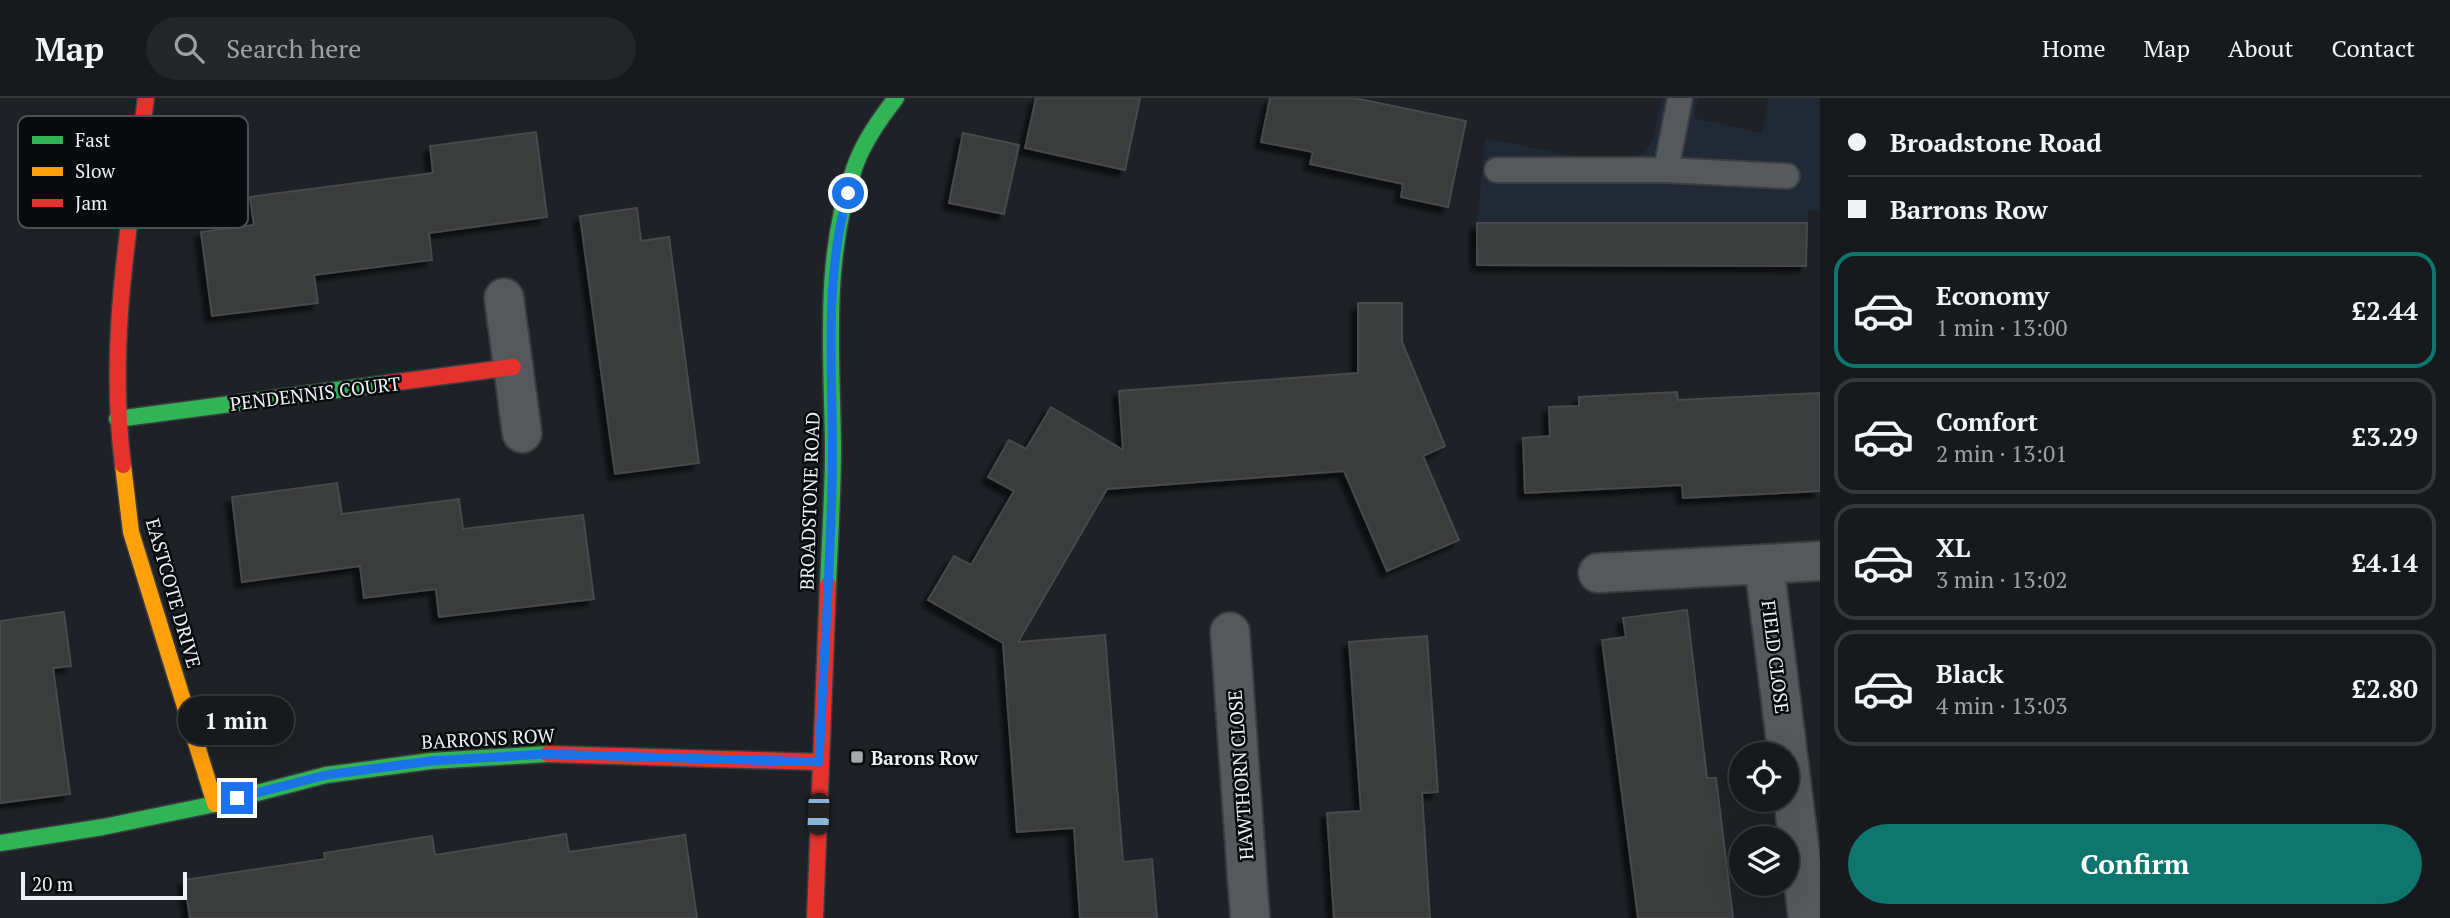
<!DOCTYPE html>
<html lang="en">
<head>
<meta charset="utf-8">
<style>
	:root { --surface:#161a1c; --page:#232729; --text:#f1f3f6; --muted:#9ea1a3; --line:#35383b; --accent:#0f766e }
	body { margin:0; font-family:"PT Serif",serif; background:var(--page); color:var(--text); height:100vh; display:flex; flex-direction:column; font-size:26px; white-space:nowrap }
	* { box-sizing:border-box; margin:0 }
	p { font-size:23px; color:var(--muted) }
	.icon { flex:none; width:38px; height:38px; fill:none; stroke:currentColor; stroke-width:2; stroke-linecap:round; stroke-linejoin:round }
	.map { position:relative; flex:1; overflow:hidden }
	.side { display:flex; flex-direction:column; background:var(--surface); width:630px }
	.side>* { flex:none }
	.guide { display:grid; align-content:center; height:154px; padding:0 28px; background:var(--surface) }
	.controls { position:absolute; left:1729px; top:644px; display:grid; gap:14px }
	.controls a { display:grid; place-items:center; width:70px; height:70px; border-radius:50%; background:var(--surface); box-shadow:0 7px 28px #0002,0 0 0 2px var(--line); font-size:35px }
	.scale { position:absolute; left:21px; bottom:18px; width:166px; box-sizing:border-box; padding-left:7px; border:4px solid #ecf1f6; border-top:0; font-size:19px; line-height:24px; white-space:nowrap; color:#ecf1f6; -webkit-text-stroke:5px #080b0e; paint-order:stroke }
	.end { position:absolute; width:32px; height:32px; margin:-16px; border:9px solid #1a73e8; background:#fff; box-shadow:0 0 0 4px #fff }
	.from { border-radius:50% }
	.bubble { position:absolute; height:49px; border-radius:24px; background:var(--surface); box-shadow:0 7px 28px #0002,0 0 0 2px var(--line); font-size:23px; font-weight:600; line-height:49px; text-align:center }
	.car { position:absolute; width:21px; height:42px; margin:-21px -10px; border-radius:9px; box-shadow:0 0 5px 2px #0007; background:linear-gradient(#222 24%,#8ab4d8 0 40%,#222 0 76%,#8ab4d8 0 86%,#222 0) }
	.guide b { display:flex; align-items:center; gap:24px; height:66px; font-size:26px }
	.guide b+b { border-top:2px solid var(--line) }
	.guide i { width:18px; height:18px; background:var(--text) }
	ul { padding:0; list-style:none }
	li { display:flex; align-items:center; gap:21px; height:116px; margin:0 14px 10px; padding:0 14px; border:4px solid var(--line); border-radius:21px }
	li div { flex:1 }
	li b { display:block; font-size:26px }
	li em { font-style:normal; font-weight:600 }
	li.current { border-color:var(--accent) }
	li>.icon { width:63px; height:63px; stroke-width:1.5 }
	.cta { display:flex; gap:14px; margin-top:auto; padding:14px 28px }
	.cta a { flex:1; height:80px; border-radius:42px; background:var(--accent); color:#fff; font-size:28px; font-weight:600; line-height:80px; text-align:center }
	header { display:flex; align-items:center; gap:42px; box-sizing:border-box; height:98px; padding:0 35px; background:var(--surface); border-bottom:2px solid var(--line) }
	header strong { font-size:33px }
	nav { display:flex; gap:38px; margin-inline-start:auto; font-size:24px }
	.search { width:490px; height:63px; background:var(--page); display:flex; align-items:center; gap:18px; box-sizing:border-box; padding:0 24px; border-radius:38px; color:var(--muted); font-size:26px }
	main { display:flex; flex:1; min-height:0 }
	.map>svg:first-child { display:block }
	.built { fill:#202935 }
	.building { fill:#3a3c3d; stroke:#484a4b; stroke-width:2; filter:url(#shadow) }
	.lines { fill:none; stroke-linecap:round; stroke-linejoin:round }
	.lane-casing { stroke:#3a3d41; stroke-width:28 }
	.street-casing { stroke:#3a3d41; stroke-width:42 }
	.fast-casing { stroke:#3a3d41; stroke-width:19 }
	.slow-casing { stroke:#3a3d41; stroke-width:19 }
	.jam-casing { stroke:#3a3d41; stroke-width:19 }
	.lane { stroke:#56585c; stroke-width:24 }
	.street { stroke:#56585c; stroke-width:38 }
	.fast { stroke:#30b455; stroke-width:16 }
	.slow { stroke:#ff9f0a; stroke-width:16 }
	.jam { stroke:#e5322d; stroke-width:16 }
	.route { stroke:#1a73e8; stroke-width:9 }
	.poi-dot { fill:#a4a9ad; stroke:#080b0e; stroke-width:2.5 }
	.labels { text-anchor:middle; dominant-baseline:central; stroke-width:5; stroke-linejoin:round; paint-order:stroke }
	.street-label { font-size:19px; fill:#ecf1f6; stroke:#080b0e }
	.poi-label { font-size:19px; font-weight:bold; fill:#ecf1f6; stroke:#080b0e; text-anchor:start }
	.key { fill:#080b0e; stroke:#4c5054; stroke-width:2 }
	.key-label { font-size:19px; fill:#ecf1f6 }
</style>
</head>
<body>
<header>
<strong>Map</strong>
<div class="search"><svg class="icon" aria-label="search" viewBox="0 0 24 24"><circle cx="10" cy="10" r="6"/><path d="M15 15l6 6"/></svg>Search here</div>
<nav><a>Home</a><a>Map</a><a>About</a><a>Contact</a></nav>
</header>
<main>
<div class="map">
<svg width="1820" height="820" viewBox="0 0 1820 820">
	<defs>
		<filter id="shadow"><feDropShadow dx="-6" dy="6" stdDeviation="2" flood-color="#0009"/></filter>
	</defs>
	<rect width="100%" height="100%" fill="#1e2226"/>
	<path class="built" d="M1662 0H1698L1694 20 1762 35 1769 0H1820V113L1808 112 1807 169 1473 171 1485 40 1583 60 1631 61 1646 53 1653 42Z"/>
	<path class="building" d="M1036 0H1140L1125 72 1025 50Z
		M1270 0H1354L1466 23 1448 109 1401 99 1403 86 1310 66 1313 54 1261 44Z
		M536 34 547 119 429 135 432 162 314 177 318 205 212 218 201 134 254 127 250 99 433 75 430 48Z
		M963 35 1019 47 1004 116 949 105Z
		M637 110 641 143 669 139 699 365 615 376 580 118Z
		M1477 125H1807L1806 168 1477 167Z
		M1358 205H1402V244L1445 348 1423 358 1459 442 1387 473 1344 373 1107 391 1018 544 1105 537 1123 764 1152 761 1157 820H1080L1074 730 1017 734 1003 545 928 502 954 458 971 467 1014 393 988 379 1009 342 1026 351 1051 309 1123 352 1119 293 1358 275Z
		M1677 294 1678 302 1820 295V393L1683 400 1682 387 1525 395 1523 340 1550 338 1549 309 1579 308V299Z
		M337 385 342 416 459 401 463 431 583 417 594 501 439 519 436 491 364 500 360 468 242 484 232 399Z
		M1687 512 1707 680H1716L1733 820H1638L1602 542 1626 539 1623 520Z
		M64 514 71 568 53 570 70 696 0 705V523Z
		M1427 538 1438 694 1422 695 1430 820H1334L1327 715 1361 713 1349 544Z
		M566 736 569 754 685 737 697 820H190L184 782 325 761 324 755 432 738 435 757Z"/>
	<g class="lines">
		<defs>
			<path id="lane" d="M1497 72H1666L1787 78
				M1666 72 1680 0"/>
			<path id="street" d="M504 200 522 335
				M1764 466 1808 820
				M1598 475 1820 463
				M1230 534 1250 820"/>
			<path id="fast" d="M117 321 390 285
				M828 487C830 441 833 395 833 349 832 255 822 158 855 68 864 43 880 21 896 0
				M0 745 103 729 215 706 326 677 431 663 548 656"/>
			<path id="slow" d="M123 367 131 434 215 706"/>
			<path id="jam" d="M390 285 513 269
				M123 367C107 244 130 122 146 0
				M548 656 819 664
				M815 820 828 487"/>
		</defs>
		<use href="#lane" class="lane-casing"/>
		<use href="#street" class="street-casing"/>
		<use href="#fast" class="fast-casing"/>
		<use href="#slow" class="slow-casing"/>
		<use href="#jam" class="jam-casing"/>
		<use href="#lane" class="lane"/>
		<use href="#street" class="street"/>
		<use href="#fast" class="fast"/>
		<use href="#slow" class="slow"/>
		<use href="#jam" class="jam"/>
	</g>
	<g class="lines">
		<path class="route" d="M237 700 326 677 431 663 545 656 819 664C823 572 830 480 832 387 835 290 821 190 848 95"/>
	</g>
	<rect class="poi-dot" x="850" y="652" width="14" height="14" rx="3.5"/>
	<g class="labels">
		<g class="street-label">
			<text transform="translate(315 295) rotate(-7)">PENDENNIS COURT</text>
			<text transform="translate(809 403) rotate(-88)">BROADSTONE ROAD</text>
			<text transform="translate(174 495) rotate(74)">EASTCOTE DRIVE</text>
			<text transform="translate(1776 559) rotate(83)">FIELD CLOSE</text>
			<text transform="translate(488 640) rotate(-3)">BARRONS ROW</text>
			<text transform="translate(1240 677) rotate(-94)">HAWTHORN CLOSE</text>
		</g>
		<g class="poi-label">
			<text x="871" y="659">Barons Row</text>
		</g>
	</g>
	<rect x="18" y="18" width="230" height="112" rx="10" class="key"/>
	<rect x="32" y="38" width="31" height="8" fill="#30b455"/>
	<rect x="32" y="69" width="31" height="9" fill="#ff9f0a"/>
	<rect x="32" y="101" width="31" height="8" fill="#e5322d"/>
	<g class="key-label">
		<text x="75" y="49">Fast</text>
		<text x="75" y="80">Slow</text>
		<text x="75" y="112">Jam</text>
	</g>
</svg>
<div class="controls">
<a><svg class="icon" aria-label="locate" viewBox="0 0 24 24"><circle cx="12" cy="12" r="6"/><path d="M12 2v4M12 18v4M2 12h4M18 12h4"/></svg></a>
<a><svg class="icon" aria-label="layers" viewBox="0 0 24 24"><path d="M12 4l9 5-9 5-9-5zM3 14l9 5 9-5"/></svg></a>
</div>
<div class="scale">20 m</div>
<i class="end from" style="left:848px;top:95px"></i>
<i class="end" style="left:237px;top:700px"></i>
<div class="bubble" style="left:178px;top:598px;width:116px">1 min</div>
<i class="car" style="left:818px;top:716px;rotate:182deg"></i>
</div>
<section class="side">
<div class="guide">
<b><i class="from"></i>Broadstone Road</b>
<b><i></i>Barrons Row</b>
</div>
<ul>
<li class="current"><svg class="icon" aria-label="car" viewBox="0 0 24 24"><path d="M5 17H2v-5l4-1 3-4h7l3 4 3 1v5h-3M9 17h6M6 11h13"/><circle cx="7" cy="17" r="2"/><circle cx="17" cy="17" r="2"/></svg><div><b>Economy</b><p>1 min · 13:00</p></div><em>£2.44</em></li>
<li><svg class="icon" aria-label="car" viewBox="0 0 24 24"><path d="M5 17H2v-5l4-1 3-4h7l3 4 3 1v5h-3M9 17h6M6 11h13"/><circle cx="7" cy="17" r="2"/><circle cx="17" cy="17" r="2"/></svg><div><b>Comfort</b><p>2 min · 13:01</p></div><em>£3.29</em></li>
<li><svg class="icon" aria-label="car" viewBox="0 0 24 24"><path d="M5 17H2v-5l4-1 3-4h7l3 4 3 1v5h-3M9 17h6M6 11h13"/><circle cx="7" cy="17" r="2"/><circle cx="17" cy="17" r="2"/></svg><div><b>XL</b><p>3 min · 13:02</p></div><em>£4.14</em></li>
<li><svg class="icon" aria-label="car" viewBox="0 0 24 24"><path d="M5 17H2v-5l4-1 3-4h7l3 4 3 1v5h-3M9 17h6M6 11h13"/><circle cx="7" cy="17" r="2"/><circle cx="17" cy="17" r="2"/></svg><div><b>Black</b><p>4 min · 13:03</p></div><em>£2.80</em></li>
</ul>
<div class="cta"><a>Confirm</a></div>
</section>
</main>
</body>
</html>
